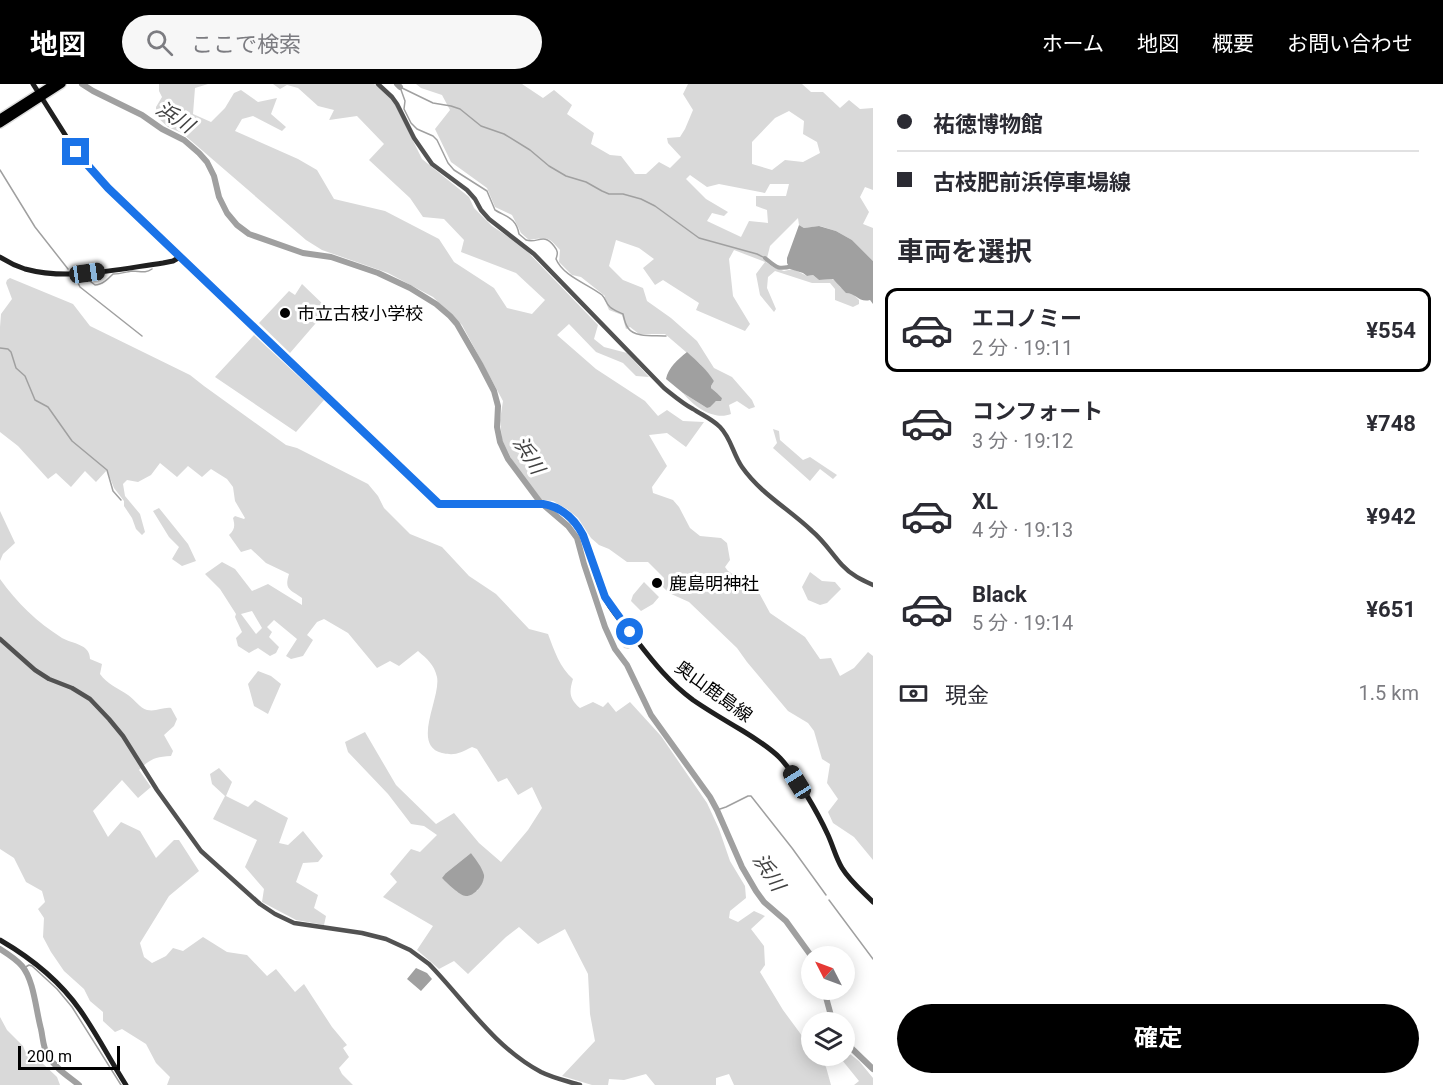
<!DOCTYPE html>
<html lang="ja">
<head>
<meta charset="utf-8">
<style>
	:root { --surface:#fff; --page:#f7f7f7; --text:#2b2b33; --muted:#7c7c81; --line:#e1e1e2; --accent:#000 }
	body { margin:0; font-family:Roboto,"Noto Sans JP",sans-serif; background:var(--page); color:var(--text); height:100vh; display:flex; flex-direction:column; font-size:22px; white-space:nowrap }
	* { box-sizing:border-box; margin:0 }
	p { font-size:20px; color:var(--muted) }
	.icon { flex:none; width:33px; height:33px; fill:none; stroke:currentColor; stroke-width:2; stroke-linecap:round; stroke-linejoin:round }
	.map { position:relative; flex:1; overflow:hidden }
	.drawer { display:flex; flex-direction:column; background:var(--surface); width:570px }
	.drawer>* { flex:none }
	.hud { display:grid; align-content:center; height:132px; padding:0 24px; background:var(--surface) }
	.needle { width:39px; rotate:312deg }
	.buttons { position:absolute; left:801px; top:862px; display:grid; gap:12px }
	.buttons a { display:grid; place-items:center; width:54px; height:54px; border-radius:50%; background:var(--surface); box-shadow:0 3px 15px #0003; font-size:30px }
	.scale { position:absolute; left:18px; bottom:15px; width:102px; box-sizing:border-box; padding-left:6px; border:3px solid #000; border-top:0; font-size:16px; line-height:21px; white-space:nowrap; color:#000; -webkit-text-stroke:4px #fff; paint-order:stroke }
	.end { position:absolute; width:27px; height:27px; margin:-14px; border:8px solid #1a73e8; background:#fff; box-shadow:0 0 0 3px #fff }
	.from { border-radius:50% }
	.car { position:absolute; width:18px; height:36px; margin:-18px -9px; border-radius:8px; box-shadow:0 0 4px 2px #0007; background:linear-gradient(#222 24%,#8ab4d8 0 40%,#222 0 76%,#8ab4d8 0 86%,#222 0) }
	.hud b { display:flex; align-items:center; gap:21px; height:57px; font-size:22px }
	.hud b+b { border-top:2px solid var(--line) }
	.hud i { width:15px; height:15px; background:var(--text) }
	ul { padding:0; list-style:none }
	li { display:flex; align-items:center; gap:18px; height:84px; margin:0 12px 9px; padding:0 12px; border:3px solid transparent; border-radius:12px }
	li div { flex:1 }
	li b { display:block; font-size:22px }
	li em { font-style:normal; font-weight:700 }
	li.selected { border-color:var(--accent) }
	li>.icon { width:54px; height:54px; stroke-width:1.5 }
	h2 { padding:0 24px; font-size:27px; line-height:72px }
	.pay { display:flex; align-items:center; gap:15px; height:66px; padding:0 24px; font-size:22px }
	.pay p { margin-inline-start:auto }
	.action { display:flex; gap:12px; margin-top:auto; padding:12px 24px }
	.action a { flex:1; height:69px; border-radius:36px; background:var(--accent); color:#fff; font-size:24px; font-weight:700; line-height:69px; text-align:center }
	header { display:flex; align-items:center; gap:36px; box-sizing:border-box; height:84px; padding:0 30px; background:var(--accent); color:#fff }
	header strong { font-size:28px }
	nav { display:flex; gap:33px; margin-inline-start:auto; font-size:21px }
	.search { width:420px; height:54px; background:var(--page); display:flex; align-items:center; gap:15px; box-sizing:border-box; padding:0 21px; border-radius:33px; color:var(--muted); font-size:22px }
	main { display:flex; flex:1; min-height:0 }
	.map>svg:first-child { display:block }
	.green { fill:#d9d9d9; fill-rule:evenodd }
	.water { fill:#a0a0a0 }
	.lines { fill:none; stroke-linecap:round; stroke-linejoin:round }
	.stream { stroke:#a0a0a0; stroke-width:1.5 }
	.canal { stroke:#a0a0a0; stroke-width:4 }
	.river { stroke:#a0a0a0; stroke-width:6 }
	.trunk-casing { stroke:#dbdbdb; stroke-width:10 }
	.tertiary { stroke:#525252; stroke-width:4.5 }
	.secondary { stroke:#1f1f1f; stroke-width:5 }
	.trunk { stroke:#000; stroke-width:7 }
	.route { stroke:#1a73e8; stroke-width:8 }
	.poi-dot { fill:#000; stroke:#fff; stroke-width:2 }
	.labels { text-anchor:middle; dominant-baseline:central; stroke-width:6; stroke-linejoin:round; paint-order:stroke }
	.poi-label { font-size:18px; fill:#000; stroke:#fff; text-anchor:start }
	.street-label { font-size:18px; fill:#000; stroke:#fff }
	.water-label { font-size:20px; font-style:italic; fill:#414141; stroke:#fff }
</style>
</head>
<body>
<header>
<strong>地図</strong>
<div class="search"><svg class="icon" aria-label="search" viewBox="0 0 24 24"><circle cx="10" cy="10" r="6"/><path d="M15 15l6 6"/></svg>ここで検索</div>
<nav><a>ホーム</a><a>地図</a><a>概要</a><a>お問い合わせ</a></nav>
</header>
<main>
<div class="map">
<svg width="873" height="1001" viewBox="0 0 873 1001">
	<rect width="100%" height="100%" fill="#fff"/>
	<path class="green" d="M159 0H208L195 4 193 30 211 38 225 24 234 9 241 6 258 18 277 14 271 30 286 43 282 47 253 32 242 35 235 47 298 75 317 86 334 115 385 127 439 155 454 178 494 204 507 224 532 230 545 216 516 189 461 168 464 156 444 135 423 133 410 114 369 76 384 60 357 32 329 36 334 26 318 22 298 4 287 1 280 5 273 0H374L391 12 422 75 469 113 474 124 492 142 522 162 598 241 594 255 604 263 627 269 649 293 636 292 623 279 596 268 569 240 557 251 596 285 645 317 658 332 667 326 683 337 704 338 686 363 667 349 649 351 667 382 652 403 653 409 673 416 679 423 690 444 700 452 721 454 727 459 730 476 725 483 728 487 757 505 770 529 805 553 820 575 831 574 840 592 854 584 868 568 873 572V776L854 753 833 739 828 728 838 715 827 699 830 680 822 675 814 647 808 639 788 627 747 578 737 564 689 518 669 509 663 503 664 494 648 478H627L609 465 599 461 591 454 578 434 567 425 553 417 541 416 516 384 502 356 500 336 503 317 462 241 433 213 388 189 322 166 306 156 182 49 168 43 156 32V23L162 13 159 7Z
		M416 0H522L543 14 554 6 572 21 567 30 594 49 591 60 610 71 621 72 635 90H646L659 78 670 84 681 73 668 59 667 54 680 53 685 45 693 26 683 10 688 0H802L811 8H823L840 24 849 16 860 25 873 24V106L865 103 860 113 869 128 863 140 873 144V177L852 156 836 147 820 142 804 144 799 141 798 134 770 162 766 178 773 183 784 187 793 185 807 192 813 191 819 196 832 195 837 198 840 203 852 209 859 216V220L853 223 835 216V205L830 199H812L775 187 768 193 767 204 776 225 774 228 760 211 756 190 765 178 734 166 729 175 733 212 750 240 745 247 696 226 699 219 663 196 655 201 643 184 654 175 639 164 616 156 609 182 623 196 643 204 647 217 671 234 697 257 714 284 732 293 752 316 755 323 749 325 737 317 729 321 731 330C714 337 693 322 683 309L707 324 716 317 722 314 717 309 711 304V302L714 297 700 280 665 250H639L630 243 626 245 622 231 609 226 604 214 605 212 581 193 572 191 559 178 560 166C548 152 547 153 529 156L521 149 512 131 495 123 487 104 451 78 435 45 450 26 442 11 421 4ZM789 27 804 37 803 50 817 58 820 69 803 78 785 76 772 86 752 80V58L775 34ZM690 91 707 103 719 100 765 109 770 100H789L786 112H756V122L767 126 768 139 749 137 741 153 707 137 712 129 724 132 728 128 706 115 686 95Z
		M10 194 73 220 90 242 190 291 204 302 286 361 297 364 368 400 378 412 384 424 410 450 442 463 469 492 496 510 529 545 548 550C554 566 560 584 573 595 569 608 569 615 580 624L593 618 603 623 608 618 616 628 630 618 661 652 707 719 719 745 730 777 745 802 746 814 730 827 729 834 738 838 754 827 765 832 751 845 764 862 765 881 760 888 783 926 811 964 812 972H818L826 983 831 1001H734L729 990 716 994V1001H655L646 990 624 996 609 995 608 1001H592L562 992 595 957 590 930 588 890 565 845 538 860 519 843 506 853 468 890 454 877 439 885 417 866 433 842 383 813 397 798 390 790 411 765 420 768 437 751 424 742 411 740 388 710 348 668 345 658 365 648 396 701 436 740 454 729 479 759 501 778 528 746 542 724 532 703 518 711 507 694 498 698 477 665 472 663C460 669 455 672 442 669 411 661 441 614 437 593 434 580 427 575 418 567L399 582 390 577 377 584 348 549 324 535 317 538 307 551 313 556 303 572 291 575 286 572 297 555 274 536 267 543 272 548 269 553 279 563 276 569 270 572 258 564 249 569 238 562 236 554 242 548 235 533 236 530 220 505 205 490 222 478 235 485 252 507 268 500 302 521V514C290 505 284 506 289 490L266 479 251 465 241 468 229 451C235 445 235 442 233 434L235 432 244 435 245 434 235 417 233 403 227 395 211 385 202 393 188 382 177 393 160 379 151 391 138 398 127 396 123 400 125 412 140 430 145 448 142 451 136 445 132 434 124 422V417L114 404 107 386 96 398 85 387 71 403 56 389 48 395 18 362 0 348V243L1 230 12 215 6 199 7 196ZM252 527 262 544 256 550 241 530ZM471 769 484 795 477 807 446 789Z
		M302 200 328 225 290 269 259 239 289 207 295 211Z
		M254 251 324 316 296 348 215 293Z
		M773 345 779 347 780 356 803 376 810 373 837 391 833 395 820 385 810 397 773 364 777 359Z
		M159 424 188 460 196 477 182 482 172 475 179 463 169 453 153 427Z
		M0 427 15 459 3 470 0 477Z
		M810 488 822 497 835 498 841 505 827 519 820 521 808 516 802 503Z
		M0 495C17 519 37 538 62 554 73 560 90 560 90 575L102 580 100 590C107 600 118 604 128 611 134 615 140 624 147 626 156 628 163 623 171 624L177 635 174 642 164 651 173 667 171 672C155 673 150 675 139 686L151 703 138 714 122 696 93 727 108 753 121 738 140 747 156 774 174 756H179L199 787 169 812 140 859 144 873 152 879 166 872 173 864 183 867 203 853 227 868 247 871 267 892 276 885 295 908 304 900 332 943 347 961 343 964 349 973 339 984 342 990 353 1001H167L170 993 156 979 146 960 122 945 115 948 103 937V928L90 917 84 905 64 887 51 868 43 853 44 834 38 825 45 818 42 807 26 798 14 774 0 765Z
		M644 498 659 513 653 520 641 527 631 517 633 511Z
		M624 545 637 561 628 565 624 564 615 551 619 547Z
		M258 587 271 592 281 600 268 630 254 622 248 600Z
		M219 684 232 698 226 712 248 723 255 716 288 734 279 759 288 761 303 747 323 772 318 778 303 779 296 798 318 811 314 824 326 832 324 841 296 836 262 818 264 805 245 783 257 756 213 735 225 712 212 700 210 690Z
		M0 933 7 946 23 962 28 974 34 977 39 976 57 993 60 1001H0Z
		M846 967 859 977 873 994V1001H854L859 997 842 976Z"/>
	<path class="water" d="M799 141 804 144 819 142 836 147 852 156 873 177V220L870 216C859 219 856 209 846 209L833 195 819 196 813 191 807 192 803 189 790 185 787 179V174Z
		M687 268C697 277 707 286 714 297L711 302V304L717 309 722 314 721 317H716L710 323 707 324 683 309 666 295C668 284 678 275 687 268Z
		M471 769C476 776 482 783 484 791 485 799 475 812 466 812 460 812 446 798 442 794L446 789Z
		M416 884 427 889 432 895 421 907 407 895Z"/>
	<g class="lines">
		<path class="stream" d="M400 3 433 19 451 22 460 25 481 42 504 50 530 66 549 82 566 92 586 98 602 107 609 110H623L641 115 655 122 699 154 757 170 765 174
			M400 3 405 17 404 25 411 39 417 45 433 52 437 56 448 79 454 86 487 107 495 126C506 133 516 133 519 150 520 151 525 155 526 156 538 160 543 148 554 162 558 167 558 169 556 175 563 192 588 200 602 211 606 215 606 220 610 223 613 226 619 228 623 230 624 234 625 240 628 244 635 254 655 251 666 252
			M0 86 35 143 68 185
			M142 252 80 203 77 197 79 195 86 194 95 201C102 201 108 195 113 190 120 190 126 188 132 187 140 187 145 190 152 185
			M0 264 8 265 11 268 16 284 25 292 35 316 48 323 72 357 107 386 113 407 121 416
			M717 726 726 723 748 712H751L792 764 826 811
			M829 816 873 875
			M24 884 29 881 32 882 57 905 72 923 121 1001"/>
		<path class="canal" d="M765 174C777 184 778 186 793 182"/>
		<path class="river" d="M82 0 93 7 142 31 162 45 184 56 199 69 207 78 214 92 219 113 227 129 237 141 249 150 303 169 331 173 378 189 410 204 436 220 450 232 457 240 480 280 494 307 498 322 497 343 500 358 508 375 540 418 568 442 577 454 584 480 605 543 615 565 627 581 651 631 710 713 717 726 742 783 756 807 764 818 786 837 812 873
			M397 0 400 3
			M0 865C8 870 16 875 22 882 34 896 36 927 41 945 43 954 43 964 48 972 56 985 68 992 79 1001
			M824 906 833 939
			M844 957 873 985"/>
		<defs>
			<path id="trunk" d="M0 34 53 0
				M0 40 62 0"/>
		</defs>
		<use href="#trunk" class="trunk-casing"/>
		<path class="tertiary" d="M378 0 392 13 397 20 414 54 432 80 467 106 475 115 481 126 489 135 534 170 664 304C673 311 682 319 693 325 702 331 712 335 720 343 731 354 733 370 742 383 761 410 789 425 812 447 824 457 832 470 842 481 851 491 862 496 873 501
			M0 555 35 586 49 595 72 604 90 615 109 635 123 652 157 706 201 767 260 820 275 830 294 839 362 849 386 855 410 866 429 880C465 917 494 963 541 988 553 994 567 997 580 1001"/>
		<path class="secondary" d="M33 0 76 68 105 101 439 420H543C593 429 587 486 609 521 617 533 627 545 637 557 654 579 670 599 693 616 709 627 726 637 743 647 756 655 769 663 780 674 796 691 818 729 828 751 833 762 836 774 842 784 850 797 862 807 873 818
			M0 173C8 178 16 182 25 185 69 197 119 185 163 179L173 177 180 173
			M0 856C31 874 59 896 80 926 97 950 110 976 126 1001"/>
		<use href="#trunk" class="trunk"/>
	</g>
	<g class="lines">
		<path class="route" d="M76 68 108 104 439 420H543C562 423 574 434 583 451L605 513 630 548"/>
	</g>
	<g class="poi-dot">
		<circle cx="285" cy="229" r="6"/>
		<circle cx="657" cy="499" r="6"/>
	</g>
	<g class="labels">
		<g class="poi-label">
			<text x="297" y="229">市立古枝小学校</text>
			<text x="669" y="499">鹿島明神社</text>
		</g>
		<g class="street-label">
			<text transform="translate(714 607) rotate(36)">奥山鹿島線</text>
		</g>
		<g class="water-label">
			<text transform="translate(175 33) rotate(33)">浜川</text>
			<text transform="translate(529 371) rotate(58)">浜川</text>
			<text transform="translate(769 788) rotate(57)">浜川</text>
		</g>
	</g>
</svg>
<div class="buttons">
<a><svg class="needle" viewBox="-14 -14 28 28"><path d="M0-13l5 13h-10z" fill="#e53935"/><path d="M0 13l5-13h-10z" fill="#7c7c81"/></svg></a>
<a><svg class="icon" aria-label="layers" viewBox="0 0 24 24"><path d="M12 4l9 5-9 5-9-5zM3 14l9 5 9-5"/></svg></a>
</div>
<div class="scale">200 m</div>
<i class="end from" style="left:630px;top:548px"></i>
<i class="end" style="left:76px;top:68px"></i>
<i class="car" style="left:87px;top:189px;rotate:82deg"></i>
<i class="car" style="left:797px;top:698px;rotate:328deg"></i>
</div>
<section class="drawer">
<div class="hud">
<b><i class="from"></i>祐徳博物館</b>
<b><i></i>古枝肥前浜停車場線</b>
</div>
<h2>車両を選択</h2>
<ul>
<li class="selected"><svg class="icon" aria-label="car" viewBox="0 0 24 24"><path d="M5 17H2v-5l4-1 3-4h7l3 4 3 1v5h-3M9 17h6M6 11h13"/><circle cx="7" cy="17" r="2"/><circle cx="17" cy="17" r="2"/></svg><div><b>エコノミー</b><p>2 分 · 19:11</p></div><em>¥554</em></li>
<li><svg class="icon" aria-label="car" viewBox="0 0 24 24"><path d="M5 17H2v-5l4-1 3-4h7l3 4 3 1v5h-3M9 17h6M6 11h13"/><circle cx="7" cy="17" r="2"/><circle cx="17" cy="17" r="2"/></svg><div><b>コンフォート</b><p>3 分 · 19:12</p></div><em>¥748</em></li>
<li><svg class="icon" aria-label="car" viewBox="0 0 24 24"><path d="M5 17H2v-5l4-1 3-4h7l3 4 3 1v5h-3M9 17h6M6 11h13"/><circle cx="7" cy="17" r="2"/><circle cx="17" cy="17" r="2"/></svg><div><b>XL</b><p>4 分 · 19:13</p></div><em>¥942</em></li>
<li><svg class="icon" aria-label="car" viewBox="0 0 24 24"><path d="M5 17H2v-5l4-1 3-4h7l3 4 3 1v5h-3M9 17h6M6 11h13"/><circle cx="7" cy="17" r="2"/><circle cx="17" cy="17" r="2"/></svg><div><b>Black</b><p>5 分 · 19:14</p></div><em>¥651</em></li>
</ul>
<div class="pay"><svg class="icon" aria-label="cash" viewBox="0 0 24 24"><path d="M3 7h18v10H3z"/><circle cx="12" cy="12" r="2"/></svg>現金<p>1.5 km</p></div>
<div class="action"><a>確定</a></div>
</section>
</main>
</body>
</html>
